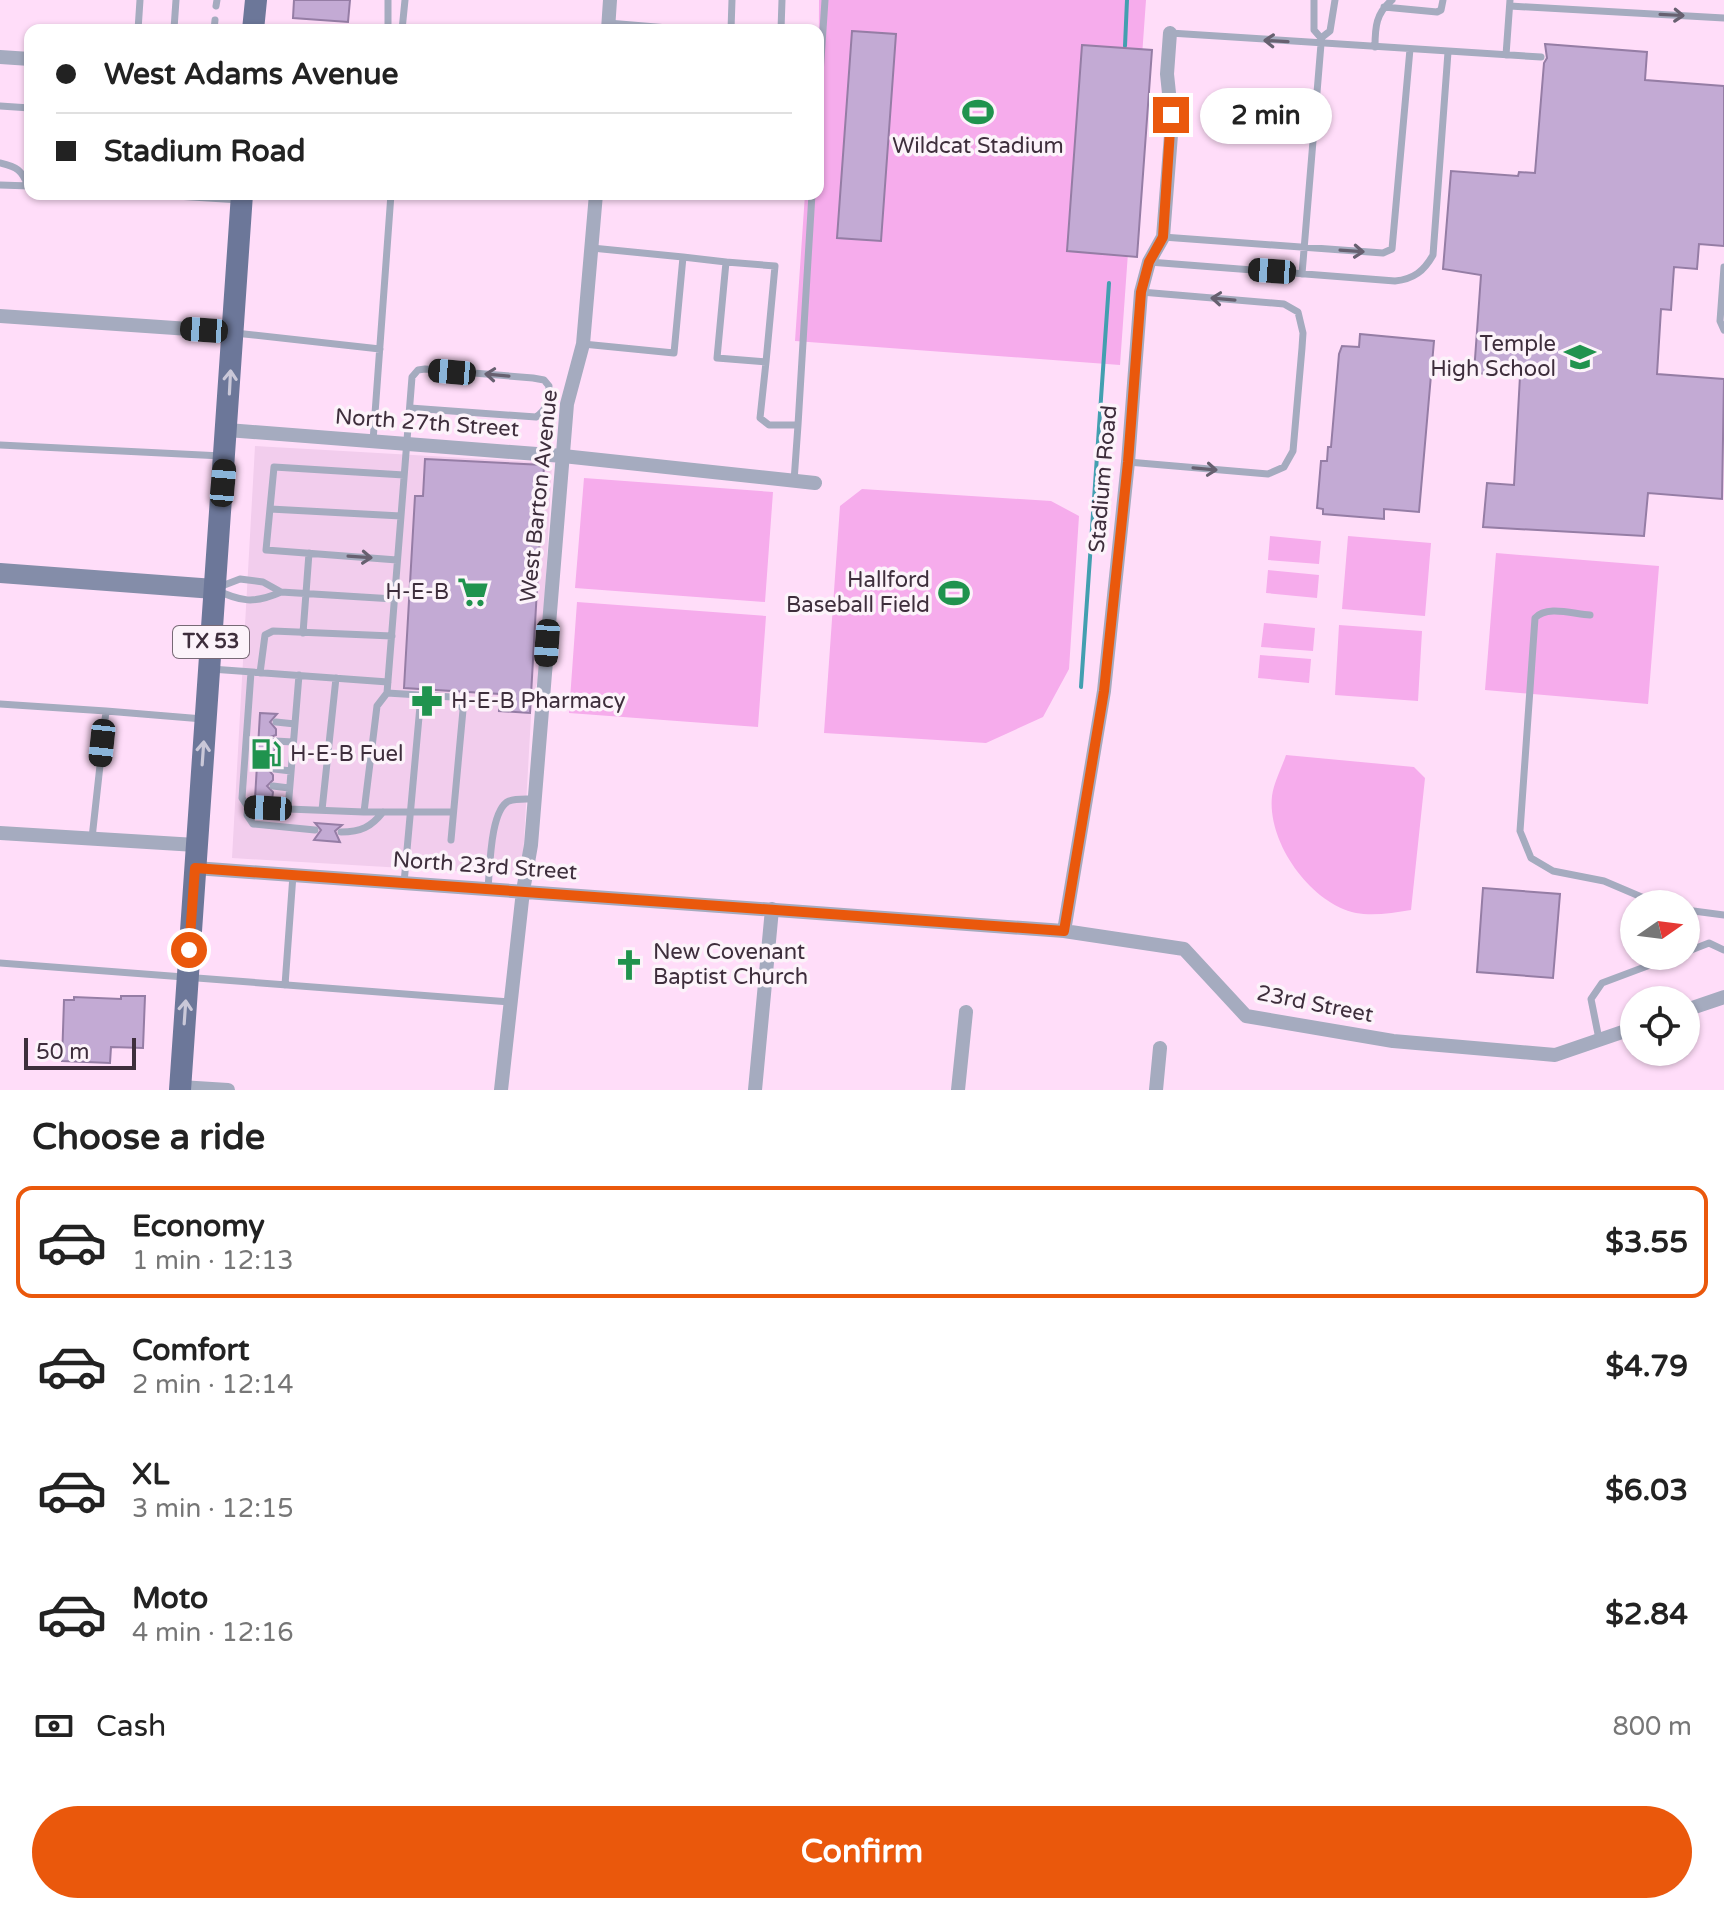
<!DOCTYPE html>
<html lang="en">
<head>
<meta charset="utf-8">
<style>
	:root { --surface:#fff; --page:#f6f6f6; --text:#222; --muted:#767676; --line:#e0e0e0; --accent:#ea580c }
	body { margin:0; font-family:"Varela Round",sans-serif; background:var(--page); color:var(--text); height:100vh; display:flex; flex-direction:column; font-size:30px; white-space:nowrap }
	* { box-sizing:border-box; margin:0 }
	p { font-size:26px; color:var(--muted) }
	.icon { flex:none; width:44px; height:44px; fill:none; stroke:currentColor; stroke-width:2; stroke-linecap:round; stroke-linejoin:round }
	.map { position:relative; height:1090px; overflow:hidden }
	.side { display:flex; flex-direction:column; background:var(--surface); flex:1 }
	.side>* { flex:none }
	.guide { position:absolute; left:24px; top:24px; width:800px; height:176px; border-radius:16px; box-shadow:0 2px 6px #0004; display:grid; align-content:center; height:176px; padding:0 32px; background:var(--surface) }
	.needle { width:52px; rotate:76deg }
	.buttons { position:absolute; left:1620px; top:890px; display:grid; gap:16px }
	.buttons a { display:grid; place-items:center; width:80px; height:80px; border-radius:50%; background:var(--surface); box-shadow:0 2px 6px #0004; font-size:40px }
	.scale { position:absolute; left:24px; bottom:20px; width:112px; box-sizing:border-box; padding-left:8px; border:4px solid #3e2e3c; border-top:0; font-size:22px; line-height:28px; white-space:nowrap; color:#3e2e3c; -webkit-text-stroke:6px #fcf3fa; paint-order:stroke }
	.end { position:absolute; width:36px; height:36px; margin:-18px; border:10px solid #ea580c; background:#fff; box-shadow:0 0 0 4px #fff }
	.from { border-radius:50% }
	.bubble { position:absolute; height:56px; border-radius:28px; background:var(--surface); box-shadow:0 2px 6px #0004; font-size:26px; font-weight:700; line-height:56px; text-align:center }
	.car { position:absolute; width:24px; height:48px; margin:-24px -12px; border-radius:10px; box-shadow:0 0 6px 2px #0007; background:linear-gradient(#222 24%,#8ab4d8 0 40%,#222 0 76%,#8ab4d8 0 86%,#222 0) }
	.guide b { display:flex; align-items:center; gap:28px; height:76px; font-size:30px }
	.guide b+b { border-top:2px solid var(--line) }
	.guide i { width:20px; height:20px; background:var(--text) }
	ul { padding:0; list-style:none }
	li { display:flex; align-items:center; gap:24px; height:112px; margin:0 16px 12px; padding:0 16px; border:4px solid transparent; border-radius:16px }
	li div { flex:1 }
	li b { display:block; font-size:30px }
	li em { font-style:normal; font-weight:700 }
	li.active { border-color:var(--accent) }
	li>.icon { width:72px; height:72px; stroke-width:1.5 }
	h2 { padding:0 32px; font-size:36px; line-height:96px }
	.pay { display:flex; align-items:center; gap:20px; height:88px; padding:0 32px; font-size:30px }
	.pay p { margin-inline-start:auto }
	.button { display:flex; gap:16px; margin-top:auto; padding:16px 32px }
	.button a { flex:1; height:92px; border-radius:48px; background:var(--accent); color:#fff; font-size:32px; font-weight:700; line-height:92px; text-align:center }
	.map>svg:first-child { display:block }
	.built { fill:#f2cded }
	.green { fill:#f6acec }
	.lines { fill:none; stroke-linecap:round; stroke-linejoin:round }
	.stream { stroke:#439fb0; stroke-width:4 }
	.building { fill:#c3aad4; stroke:#957da5; stroke-width:2 }
	.lane { stroke:#a5abbf; stroke-width:7 }
	.street { stroke:#a5abbf; stroke-width:14 }
	.secondary { stroke:#848da9; stroke-width:20 }
	.primary { stroke:#6c7799; stroke-width:22 }
	.oneway { stroke:#676070 }
	.oneway2 { stroke:#cac8d8 }
	.route { stroke:#ea580c; stroke-width:10 }
	.labels { text-anchor:middle; dominant-baseline:central; stroke-width:7; stroke-linejoin:round; paint-order:stroke }
	.shield { fill:#fcf3fa; stroke:#776975; stroke-width:2 }
	.shield-label { font-size:20px; font-weight:bold; fill:#3e2e3c }
	.poi-label { font-size:22px; fill:#3e2e3c; stroke:#fcf3fa; text-anchor:end }
	.street-label { font-size:22px; fill:#3e2e3c; stroke:#fcf3fa }
</style>
</head>
<body>
<div class="map">
<svg width="1724" height="1090" viewBox="0 0 1724 1090">
	<rect width="100%" height="100%" fill="#ffddf9"/>
	<path class="built" d="M255 446 552 463 541 670 532 699 522 875 232 858Z"/>
	<path class="green" d="M819 0H1146L1120 365 795 341 805 194H818Z
		M584 478 773 492 765 602 575 588Z
		M862 489 1051 501 1079 516 1069 669 1043 717 986 743 824 733 840 506Z
		M1270 536 1321 541 1319 564 1268 560Z
		M1348 536 1431 543 1425 616 1342 609Z
		M1496 553 1659 566 1648 704 1485 690Z
		M1268 570 1319 575 1317 598 1266 593Z
		M577 602 766 616 758 727 569 713Z
		M1264 623 1315 628 1313 651 1261 647Z
		M1339 625 1422 631 1418 701 1335 695Z
		M1260 655 1311 659 1309 683 1258 678Z
		M1286 755 1414 767 1425 778 1411 910C1393 913 1373 916 1356 913 1310 903 1267 842 1272 796 1274 782 1282 767 1286 755Z"/>
	<g class="lines">
		<path class="stream" d="M1125 46 1127 0
			M1081 687 1109 283"/>
	</g>
	<path class="building" d="M294 0H350L348 22 293 18Z
		M852 31 896 34 881 241 837 238Z
		M1545 44 1647 52 1645 80 1724 86V246L1699 244 1697 269 1674 267 1671 310 1661 309 1657 374 1724 379 1722 499 1648 493 1644 536 1483 527 1487 483 1514 485 1520 376 1474 373 1481 275 1443 269 1451 171 1518 176 1519 172 1535 173 1544 63 1547 58Z
		M1082 45 1152 50 1137 257 1067 251Z
		M1360 334 1434 341 1419 512 1384 509V519L1323 514V509L1317 508 1321 461H1327L1328 447H1331L1339 354 1342 346 1359 347Z
		M425 459 544 465 530 713 499 711 500 694 404 688 415 496H423Z
		M260 713 277 714 270 722 276 729V735L270 737 269 741 275 748 274 763 268 769 273 775V780L267 786 273 792 272 800 255 799Z
		M315 823 342 825 335 831 340 842 314 840 321 830Z
		M1483 888 1560 894 1553 978 1477 972Z
		M121 996H145L143 1048 111 1047 110 1063 62 1061 64 1000H74V997L121 999Z"/>
	<g class="lines">
		<path class="lane" d="M176 0 174 29 188 30
			M388 0V30
			M216 6 217 0
			M1510 6 1724 18
			M1384 7 1437 12 1441 10 1443 0
			M608 23 692 30
			M138 30 140 0
			M214 30 215 20
			M402 30 405 0
			M731 30 732 0
			M781 30 782 0
			M1170 33 1541 57
			M1321 38 1330 31 1335 0
			M1375 47C1375 27 1376 13 1392 0
			M1506 55 1510 0
			M818 104 825 0
			M0 106 30 108
			M0 163C17 167 22 170 28 186
			M0 185 30 186
			M144 194 240 200
			M1163 237 1383 253 1392 249 1410 49
			M683 257 726 262 717 358 766 362 775 266 726 262
			M1149 262 1395 281C1414 279 1424 271 1433 255L1448 52
			M1724 267 1720 321 1724 330
			M1302 274 1321 44V38L1314 30V0
			M235 333 380 349
			M583 344 674 353 683 257 592 248
			M766 362 760 418 769 425H798L794 481
			M410 408 536 417C548 409 548 400 549 386L544 380 533 378 425 369 418 370 412 377 387 693 452 697 459 702 463 710 451 840
			M798 425 812 194
			M373 441 391 194
			M0 445 222 456
			M1128 462 1268 474 1284 467 1293 451 1302 348 1303 333 1298 312 1284 304 1141 292
			M270 509 401 516
			M397 560 266 550 274 467 404 475
			M240 579 263 582 281 592C254 604 241 602 214 589Z
			M281 592 394 599
			M1590 615C1573 614 1547 605 1535 618L1520 831 1531 858 1553 871 1604 881 1658 904
			M303 633 309 553
			M211 669 388 682
			M251 672 242 798 248 807 288 809
			M260 673 265 635 273 631 392 636
			M299 675 288 809 364 812
			M387 693 377 706 364 812H453
			M0 704 106 711
			M276 722 295 724
			M275 741 293 742
			M274 769 291 771
			M273 786 289 788
			M248 807 247 815 253 824 315 830
			M322 810 336 678
			M341 832C361 832 371 827 383 812
			M92 838 106 711 203 719
			M404 883 421 695
			M488 888C490 869 490 809 509 801 516 798 527 799 535 799
			M1686 910 1724 915
			M1686 952 1709 943 1724 950
			M0 963 510 1002
			M285 985 293 875
			M1599 1039 1591 999 1602 983 1674 956"/>
		<path class="street" d="M608 30 610 0
			M0 57 30 59
			M0 316 233 332
			M227 430 563 456 815 483
			M0 833 196 845
			M195 868 1064 931 1184 949 1246 1016 1393 1041 1555 1055 1634 1028
			M1064 931 1104 691 1128 462 1141 292 1149 262 1163 237 1172 122 1167 74 1170 33
			M1686 1010 1724 997
			M180 1087 228 1090
			M501 1090 523 891 531 845 567 404 583 344 596 194
			M755 1090 772 909
			M958 1090 966 1012
			M1156 1090 1160 1048"/>
		<path class="secondary" d="M0 573 214 589"/>
		<path class="primary" d="M253 30 256 0
			M180 1090 242 194"/>
	</g>
	<defs><path id="oneway-shaft" d="M-6 0H5M1.5-3L5.5 0L1.5 3" fill="none" stroke-width="1.6" stroke-linecap="round" stroke-linejoin="round" transform="scale(2)"/></defs>
	<g class="oneway">
		<use href="#oneway-shaft" transform="translate(1672 15) rotate(3)"/>
		<use href="#oneway-shaft" transform="translate(1276 41) rotate(-177)"/>
		<use href="#oneway-shaft" transform="translate(1352 251) rotate(4)"/>
		<use href="#oneway-shaft" transform="translate(1223 299) rotate(-175)"/>
		<use href="#oneway-shaft" transform="translate(497 375) rotate(-175)"/>
		<use href="#oneway-shaft" transform="translate(1205 469) rotate(5)"/>
		<use href="#oneway-shaft" transform="translate(360 557) rotate(4)"/>
	</g>
	<g class="oneway2">
		<use href="#oneway-shaft" transform="translate(230 382) rotate(-87)"/>
		<use href="#oneway-shaft" transform="translate(203 753) rotate(-86)"/>
		<use href="#oneway-shaft" transform="translate(185 1012) rotate(-86)"/>
	</g>
	<g class="lines">
		<path class="route" d="M189 950 195 868 1064 931 1104 691 1128 462 1141 292 1149 262 1163 237 1171 115"/>
	</g>
	<defs>
		<symbol id="stadium-bare" viewBox="-9 -9 18 18"><path d="M0-5a6.5 5 0 1 0 0 10a6.5 5 0 1 0 0-10ZM-3.5-1.8h7v3.6h-7Z" fill="#20934e" stroke="#fcf3fa" stroke-width="2.5" paint-order="stroke"/></symbol>
		<symbol id="school-bare" viewBox="-9 -9 18 18"><path d="M0-5L7-2L0 1L-7-2ZM-4 1L0 2.5L4 1V4Q0 6-4 4Z" fill="#20934e" stroke="#fcf3fa" stroke-width="2.5" paint-order="stroke"/></symbol>
		<symbol id="supermarket-bare" viewBox="-9 -9 18 18"><path d="M-6-5.5h2.5l.6 2H6L4.5 2H-2.5L-4.4-4H-6ZM-1.5 3.2a1.3 1.3 0 1 0 .1 0ZM3 3.2a1.3 1.3 0 1 0 .1 0Z" fill="#20934e" stroke="#fcf3fa" stroke-width="2.5" paint-order="stroke"/></symbol>
		<symbol id="pharmacy-bare" viewBox="-9 -9 18 18"><path d="M-2-6h4v4h4v4h-4v4h-4v-4h-4v-4h4Z" fill="#20934e" stroke="#fcf3fa" stroke-width="2.5" paint-order="stroke"/></symbol>
		<symbol id="fuel-bare" viewBox="-9 -9 18 18"><path d="M-5.5-6h7V0h2V4h1.3V-2.5L3-4.5l.8-.8L6-3V5H2.5V1h-1V6h-7ZM-4.2-4.7v3.2H.2V-4.7Z" fill="#20934e" stroke="#fcf3fa" stroke-width="2.5" paint-order="stroke"/></symbol>
		<symbol id="church-bare" viewBox="-9 -9 18 18"><path d="M-1.2-6h2.4v3.5h3.3v2.4h-3.3V6h-2.4V-.1h-3.3v-2.4h3.3Z" fill="#20934e" stroke="#fcf3fa" stroke-width="2.5" paint-order="stroke"/></symbol>
	</defs>
	<g fill-rule="evenodd">
		<use href="#stadium-bare" x="956" y="90" width="44" height="44"/>
		<use href="#school-bare" x="1558" y="335" width="44" height="44"/>
		<use href="#supermarket-bare" x="451" y="570" width="44" height="44"/>
		<use href="#stadium-bare" x="932" y="571" width="44" height="44"/>
		<use href="#pharmacy-bare" x="405" y="679" width="44" height="44"/>
		<use href="#fuel-bare" x="244" y="732" width="44" height="44"/>
		<use href="#church-bare" x="607" y="943" width="44" height="44"/>
	</g>
	<g class="labels">
		<rect class="shield" x="173" y="626" width="76" height="32" rx="6"/>
		<g class="shield-label">
			<text x="211" y="642">TX 53</text>
		</g>
		<g class="poi-label">
			<text x="978" y="146" text-anchor="middle">Wildcat Stadium</text>
			<text x="1556" y="344">Temple<tspan x="1556" dy="25">High School</tspan></text>
			<text x="930" y="580">Hallford<tspan x="930" dy="25">Baseball Field</tspan></text>
			<text x="449" y="592">H-E-B</text>
			<text x="451" y="701" text-anchor="start">H-E-B Pharmacy</text>
			<text x="290" y="754" text-anchor="start">H-E-B Fuel</text>
			<text x="653" y="952" text-anchor="start">New Covenant<tspan x="653" dy="25">Baptist Church</tspan></text>
		</g>
		<g class="street-label">
			<text transform="translate(427 423) rotate(4)">North 27th Street</text>
			<text transform="translate(1103 479) rotate(-85)">Stadium Road</text>
			<text transform="translate(539 496) rotate(-84)">West Barton Avenue</text>
			<text transform="translate(485 866) rotate(4)">North 23rd Street</text>
			<text transform="translate(1315 1004) rotate(11)">23rd Street</text>
		</g>
	</g>
</svg>
<div class="buttons">
<a><svg class="needle" viewBox="-14 -14 28 28"><path d="M0-13l5 13h-10z" fill="#e53935"/><path d="M0 13l5-13h-10z" fill="#767676"/></svg></a>
<a><svg class="icon" aria-label="locate" viewBox="0 0 24 24"><circle cx="12" cy="12" r="6"/><path d="M12 2v4M12 18v4M2 12h4M18 12h4"/></svg></a>
</div>
<div class="scale">50 m</div>
<i class="end from" style="left:189px;top:950px"></i>
<i class="end" style="left:1171px;top:115px"></i>
<div class="bubble" style="left:1200px;top:88px;width:132px">2 min</div>
<i class="car" style="left:1272px;top:271px;rotate:274deg"></i>
<i class="car" style="left:204px;top:330px;rotate:274deg"></i>
<i class="car" style="left:452px;top:372px;rotate:275deg"></i>
<i class="car" style="left:223px;top:483px;rotate:5deg"></i>
<i class="car" style="left:547px;top:643px;rotate:184deg"></i>
<i class="car" style="left:102px;top:743px;rotate:186deg"></i>
<i class="car" style="left:268px;top:808px;rotate:273deg"></i>
<div class="guide">
<b><i class="from"></i>West Adams Avenue</b>
<b><i></i>Stadium Road</b>
</div>
</div>
<section class="side">
<h2>Choose a ride</h2>
<ul>
<li class="active"><svg class="icon" aria-label="car" viewBox="0 0 24 24"><path d="M5 17H2v-5l4-1 3-4h7l3 4 3 1v5h-3M9 17h6M6 11h13"/><circle cx="7" cy="17" r="2"/><circle cx="17" cy="17" r="2"/></svg><div><b>Economy</b><p>1 min · 12:13</p></div><em>$3.55</em></li>
<li><svg class="icon" aria-label="car" viewBox="0 0 24 24"><path d="M5 17H2v-5l4-1 3-4h7l3 4 3 1v5h-3M9 17h6M6 11h13"/><circle cx="7" cy="17" r="2"/><circle cx="17" cy="17" r="2"/></svg><div><b>Comfort</b><p>2 min · 12:14</p></div><em>$4.79</em></li>
<li><svg class="icon" aria-label="car" viewBox="0 0 24 24"><path d="M5 17H2v-5l4-1 3-4h7l3 4 3 1v5h-3M9 17h6M6 11h13"/><circle cx="7" cy="17" r="2"/><circle cx="17" cy="17" r="2"/></svg><div><b>XL</b><p>3 min · 12:15</p></div><em>$6.03</em></li>
<li><svg class="icon" aria-label="car" viewBox="0 0 24 24"><path d="M5 17H2v-5l4-1 3-4h7l3 4 3 1v5h-3M9 17h6M6 11h13"/><circle cx="7" cy="17" r="2"/><circle cx="17" cy="17" r="2"/></svg><div><b>Moto</b><p>4 min · 12:16</p></div><em>$2.84</em></li>
</ul>
<div class="pay"><svg class="icon" aria-label="cash" viewBox="0 0 24 24"><path d="M3 7h18v10H3z"/><circle cx="12" cy="12" r="2"/></svg>Cash<p>800 m</p></div>
<div class="button"><a>Confirm</a></div>
</section>
</body>
</html>
